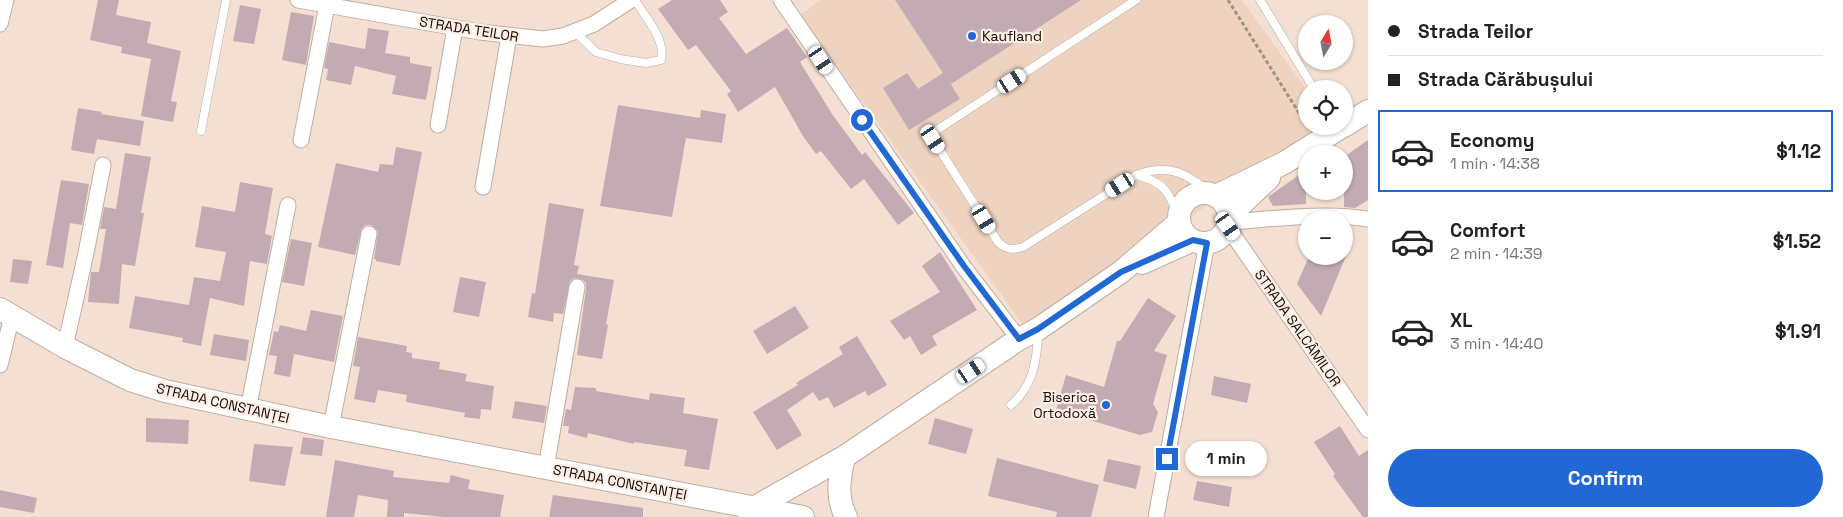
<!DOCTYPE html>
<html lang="en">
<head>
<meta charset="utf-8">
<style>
	:root { --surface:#fff; --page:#f2f2f2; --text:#222; --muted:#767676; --line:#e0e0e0; --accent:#2168d4 }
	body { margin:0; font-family:"Space Grotesk",sans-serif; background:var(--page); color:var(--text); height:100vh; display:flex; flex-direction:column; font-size:19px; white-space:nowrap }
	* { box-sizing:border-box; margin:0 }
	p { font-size:16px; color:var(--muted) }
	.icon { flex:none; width:28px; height:28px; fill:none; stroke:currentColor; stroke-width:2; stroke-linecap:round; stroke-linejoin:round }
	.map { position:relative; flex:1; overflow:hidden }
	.drawer { display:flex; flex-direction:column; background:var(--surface); width:475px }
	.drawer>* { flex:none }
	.top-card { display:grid; align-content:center; height:110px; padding:0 20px; background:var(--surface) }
	.needle { width:32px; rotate:10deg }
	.buttons { position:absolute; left:1298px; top:15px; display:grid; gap:10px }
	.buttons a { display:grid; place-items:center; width:55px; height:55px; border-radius:50%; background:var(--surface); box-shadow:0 1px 4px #0004; font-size:25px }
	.end { position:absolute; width:22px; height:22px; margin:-11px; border:6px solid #2168d4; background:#fff; box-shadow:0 0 0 2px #fff }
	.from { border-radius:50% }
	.bubble { position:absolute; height:35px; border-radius:18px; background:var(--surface); box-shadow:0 1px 4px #0004; font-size:16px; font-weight:600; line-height:35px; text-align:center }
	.car { position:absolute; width:15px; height:30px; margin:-15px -8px; border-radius:6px; box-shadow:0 0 4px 1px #0007; background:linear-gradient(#fff 24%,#345 0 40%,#fff 0 76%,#345 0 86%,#fff 0) }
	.top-card b { display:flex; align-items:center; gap:18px; height:48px; font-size:19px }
	.top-card b+b { border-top:1px solid var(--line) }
	.top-card i { width:12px; height:12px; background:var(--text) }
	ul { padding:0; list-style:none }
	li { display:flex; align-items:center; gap:15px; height:82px; margin:0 10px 8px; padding:0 10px; border:2px solid transparent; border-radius:0px }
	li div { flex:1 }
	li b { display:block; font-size:19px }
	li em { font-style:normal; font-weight:600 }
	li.active { border-color:var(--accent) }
	li>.icon { width:45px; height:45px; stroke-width:1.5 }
	.cta { display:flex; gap:10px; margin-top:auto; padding:10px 20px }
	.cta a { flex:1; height:58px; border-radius:30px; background:var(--accent); color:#fff; font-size:20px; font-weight:600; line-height:58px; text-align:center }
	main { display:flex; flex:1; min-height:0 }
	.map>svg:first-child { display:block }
	.built { fill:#edd3c0 }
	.building { fill:#c2abb3 }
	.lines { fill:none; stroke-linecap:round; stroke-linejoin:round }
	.lane-casing { stroke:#bfac9f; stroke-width:9 }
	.street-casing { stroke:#bfac9f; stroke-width:17 }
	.secondary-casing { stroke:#bfac9f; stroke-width:24 }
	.path { stroke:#a19287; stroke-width:3; stroke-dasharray:4 2.5; stroke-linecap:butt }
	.lane { stroke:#fff; stroke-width:8 }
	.street { stroke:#fff; stroke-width:15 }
	.secondary { stroke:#fff; stroke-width:22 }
	.route { stroke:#2168d4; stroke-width:6 }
	.poi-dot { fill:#2168d4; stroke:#feeee3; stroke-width:2 }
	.labels { text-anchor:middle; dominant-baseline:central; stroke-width:4.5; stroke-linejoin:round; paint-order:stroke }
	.street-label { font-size:14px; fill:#120c07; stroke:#feeee3 }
	.poi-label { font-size:14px; fill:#120c07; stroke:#feeee3; text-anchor:start }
</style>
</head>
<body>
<main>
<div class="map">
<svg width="1368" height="517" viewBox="0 0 1368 517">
	<rect width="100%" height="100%" fill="#f4e0d2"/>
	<path class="built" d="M820 0H1242L1306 89V126H1318L1029 333 800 15Z"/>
	<path class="building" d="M98 0H119L116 15 151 22 147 43 181 51 171 101 177 102 173 122 141 116 151 59 121 53 122 47 90 40Z
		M672 0H720L728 12 719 18 746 54 787 28 807 57 800 62 832 114 862 155 865 152 914 213 898 225 864 179 851 189 821 151 816 154 803 136 775 87 738 112 727 94 731 91 696 45 688 50 658 9Z
		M895 0H1081L951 84 948 80 960 99 909 130 883 88 907 73 918 89 943 73Z
		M240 5 261 9 254 44 233 41Z
		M291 12 314 16 306 65 282 60Z
		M368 28 389 31 385 53 410 57V63L432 67 426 100 392 94 396 76 355 66 351 85 326 80 328 69 324 68 329 42 365 49Z
		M618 105 700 118 701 110 726 114 722 143 686 138 672 217 600 206Z
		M78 108 102 112 101 114 144 121 140 146 97 139 94 154 71 150Z
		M1368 140V200L1355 208 1344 207V157Z
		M396 147 422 152 400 266 376 261V259H374L378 231 371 225H366L362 228 355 255 318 247 336 163 378 172 380 164 393 165Z
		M125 153 151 157 141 213H144L135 266 122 264 119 304 88 302 91 272H99L106 229H100L104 207 116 209Z
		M1306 170V204L1273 206 1268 197Z
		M61 180 89 184 82 225 70 223 63 268 46 265Z
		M240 182 273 188 265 234 272 236 267 264 250 261 244 306 210 298 201 346 182 342 183 338 129 328 135 296 189 305 194 277 220 281 226 252 195 247 202 206 235 212Z
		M549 203 584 209 574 265 579 266 577 274 614 280 606 324 608 325 602 359 577 355 586 289V283L583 280 574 278 570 281 563 314 554 313 553 322 528 317 532 293 535 294Z
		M291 239 312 243 304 286 282 282Z
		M940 252 977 310 932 336 937 345 921 355 910 336 904 340 890 321 940 292 922 266Z
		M1309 256H1346L1321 316 1297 284Z
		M13 259 32 261 28 284 10 282Z
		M460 277 486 282 479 317 453 312Z
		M1148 298 1176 316 1154 351 1167 355 1153 404 1158 412 1152 432 1140 435 1056 410 1066 375 1104 387 1117 341H1120Z
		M795 306 809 328 767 354 753 331Z
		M311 310 343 316 334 362 294 354 290 377 274 374 277 356 269 355 274 331 278 332 280 325 306 331Z
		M214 334 249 340 246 361 210 355Z
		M857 336 887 385 868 396 865 391 834 408 828 397 819 401 813 392 787 410 802 435 777 450 753 412 798 385 796 383 843 354 839 347Z
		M358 337 407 346 406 352 412 353V358L440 362 439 369 467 374 465 381 494 386 491 410 481 409 480 419 464 417 465 413 406 402 407 395 378 390 375 403 354 399 360 367 353 366Z
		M1214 376 1251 384 1247 403 1211 395Z
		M575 387 596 388V391L649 400 650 393 685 398 683 413 718 419 709 470 684 466 687 450 634 442V444L588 433 587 438 568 433 569 426H563L566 409 571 410Z
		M515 401 547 406 544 423 512 418Z
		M146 418 189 420 188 444 146 442Z
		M935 418 973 429 966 454 928 444Z
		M1340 426 1359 456 1368 450V517H1363L1333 476 1335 474 1314 442Z
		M303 437 324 440 322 456 300 454Z
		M254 444 293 447 285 486 249 481Z
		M997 458 1099 485 1091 517H1056L1057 512 988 496Z
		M1108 459 1141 466 1136 489 1103 481Z
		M335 460 394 471 393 477 449 483 451 475 470 480 468 489 504 495 500 517H444L404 513V517H387L388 500 358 495 354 517H326Z
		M1197 481 1232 487 1229 507 1193 500Z
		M0 490 37 498 34 513 0 507Z
		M553 495 643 508V517H549Z"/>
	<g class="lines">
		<defs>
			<path id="lane" d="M1136 0 937 130 933 135V139L998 242C1006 250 1013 250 1023 247L1136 175C1170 163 1186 173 1212 194
				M1260 0 1314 89
				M575 32 596 52 620 59 646 63 661 60C666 39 645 17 635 0
				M201 131 226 0
				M1136 175C1164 182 1169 192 1179 217
				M1011 405C1033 386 1037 361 1038 333"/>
			<path id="street" d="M298 0 480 32 543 39 563 36 594 24 631 0
				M781 0 963 266 1019 339
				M0 24 6 0
				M438 125 455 28
				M301 140 327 5
				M483 187 509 36
				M1229 222C1274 219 1323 212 1368 219
				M1227 226 1368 430
				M65 347 86 253 103 165
				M0 365 12 316
				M248 410 288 205
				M331 427 369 234
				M546 468 577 287
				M1156 517 1207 243"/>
			<path id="secondary" d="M1344 126 1368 111
				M1179 218a25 25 0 1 1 50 0a25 25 0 1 1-50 0Z
				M1216 196 1284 163 1343 126
				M1229 216 1269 178
				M1142 263 1193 240
				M0 309 65 347 130 380 165 391 331 427 803 517
				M844 457C839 479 836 497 846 517
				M748 511 844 457 1019 339 1038 329 1121 272 1179 222"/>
		</defs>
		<use href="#lane" class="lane-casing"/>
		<use href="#street" class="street-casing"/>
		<use href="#secondary" class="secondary-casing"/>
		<path class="path" d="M1228 0 1306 124"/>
		<use href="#lane" class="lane"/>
		<use href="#street" class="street"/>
		<use href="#secondary" class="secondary"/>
	</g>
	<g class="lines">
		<path class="route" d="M862 120 964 266 1019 339 1038 329 1121 272 1193 240 1207 243 1167 459"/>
	</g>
	<g class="poi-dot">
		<circle cx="972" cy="36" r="5"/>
		<circle cx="1106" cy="405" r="5"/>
	</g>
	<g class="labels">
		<g class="street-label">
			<text transform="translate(469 29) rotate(9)">STRADA TEILOR</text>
			<text transform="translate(1298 328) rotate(55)">STRADA SALCÂMILOR</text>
			<text transform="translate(223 403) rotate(13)">STRADA CONSTANȚEI</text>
			<text transform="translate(620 482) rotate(11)">STRADA CONSTANȚEI</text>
		</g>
		<g class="poi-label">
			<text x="982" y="36">Kaufland</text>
			<text x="1096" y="397" text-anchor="end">Biserica<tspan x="1096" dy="16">Ortodoxă</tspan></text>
		</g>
	</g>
</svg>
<div class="buttons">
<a><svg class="needle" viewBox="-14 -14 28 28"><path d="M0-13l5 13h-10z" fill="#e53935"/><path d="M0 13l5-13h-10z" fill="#767676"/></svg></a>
<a><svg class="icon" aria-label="locate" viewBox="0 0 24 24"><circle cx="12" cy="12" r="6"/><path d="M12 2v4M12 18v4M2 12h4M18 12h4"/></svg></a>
<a>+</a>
<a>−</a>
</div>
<i class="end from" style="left:862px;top:120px"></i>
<i class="end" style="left:1167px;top:459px"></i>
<div class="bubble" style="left:1185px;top:441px;width:82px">1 min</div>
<i class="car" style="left:821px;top:60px;rotate:146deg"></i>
<i class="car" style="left:1012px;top:81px;rotate:57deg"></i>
<i class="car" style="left:933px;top:139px;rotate:147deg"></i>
<i class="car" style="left:1120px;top:185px;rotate:238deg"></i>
<i class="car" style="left:984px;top:219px;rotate:149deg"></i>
<i class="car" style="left:1228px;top:226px;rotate:145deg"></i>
<i class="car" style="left:971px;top:371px;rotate:56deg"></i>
</div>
<section class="drawer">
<div class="top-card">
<b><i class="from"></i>Strada Teilor</b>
<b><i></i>Strada Cărăbușului</b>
</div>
<ul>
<li class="active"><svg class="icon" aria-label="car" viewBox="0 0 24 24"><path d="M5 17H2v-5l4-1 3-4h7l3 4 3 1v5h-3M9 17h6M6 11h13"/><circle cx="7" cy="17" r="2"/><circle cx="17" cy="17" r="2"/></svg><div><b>Economy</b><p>1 min · 14:38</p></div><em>$1.12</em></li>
<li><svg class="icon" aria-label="car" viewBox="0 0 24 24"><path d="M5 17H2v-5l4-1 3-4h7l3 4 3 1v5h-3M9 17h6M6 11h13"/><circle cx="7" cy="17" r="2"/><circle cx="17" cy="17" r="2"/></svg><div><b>Comfort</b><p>2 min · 14:39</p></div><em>$1.52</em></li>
<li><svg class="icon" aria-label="car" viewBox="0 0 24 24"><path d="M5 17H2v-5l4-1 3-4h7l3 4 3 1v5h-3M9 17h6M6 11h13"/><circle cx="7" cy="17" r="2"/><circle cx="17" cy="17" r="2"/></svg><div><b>XL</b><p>3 min · 14:40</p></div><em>$1.91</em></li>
</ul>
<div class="cta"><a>Confirm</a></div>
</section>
</main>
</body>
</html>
